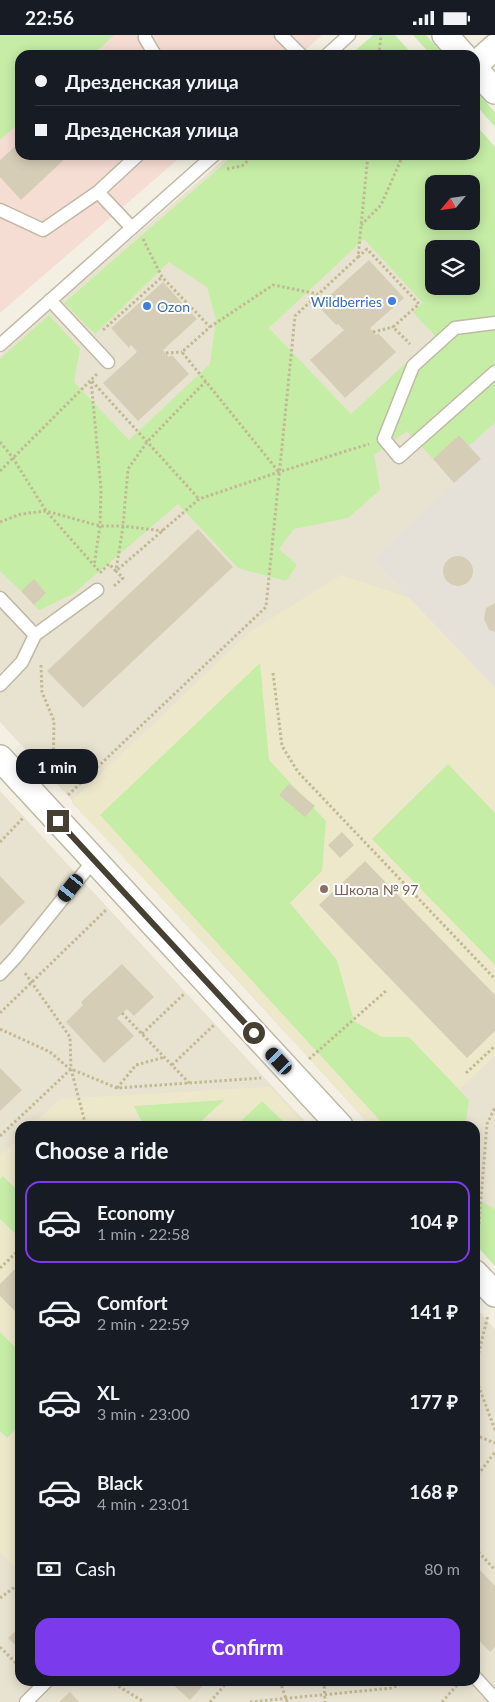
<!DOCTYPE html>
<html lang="en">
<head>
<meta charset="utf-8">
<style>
	:root { --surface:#171b24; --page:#242831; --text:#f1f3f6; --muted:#9ea1a6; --line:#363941; --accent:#7c3aed }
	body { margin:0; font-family:Lato,sans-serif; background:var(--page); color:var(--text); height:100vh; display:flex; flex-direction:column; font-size:19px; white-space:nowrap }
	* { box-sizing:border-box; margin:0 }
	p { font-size:16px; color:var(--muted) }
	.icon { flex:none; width:28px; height:28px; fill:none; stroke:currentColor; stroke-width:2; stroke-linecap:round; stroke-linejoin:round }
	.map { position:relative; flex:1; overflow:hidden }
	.details { position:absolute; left:15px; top:1086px; width:465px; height:565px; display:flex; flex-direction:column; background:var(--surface); border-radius:15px; box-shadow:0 2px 12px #0003 }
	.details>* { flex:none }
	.hud { position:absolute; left:15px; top:15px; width:465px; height:110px; border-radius:15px; box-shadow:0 2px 12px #0003; display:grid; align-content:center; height:110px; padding:0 20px; background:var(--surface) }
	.needle { width:32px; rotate:241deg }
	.controls { position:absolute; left:425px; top:140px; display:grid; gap:10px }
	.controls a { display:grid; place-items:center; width:55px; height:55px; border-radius:10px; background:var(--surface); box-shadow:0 2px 12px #0003; font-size:25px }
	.end { position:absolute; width:22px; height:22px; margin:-11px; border:6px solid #464032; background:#fff; box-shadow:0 0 0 2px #fff }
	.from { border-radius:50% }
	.bubble { position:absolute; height:35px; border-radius:15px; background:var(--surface); box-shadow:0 2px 12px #0003; font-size:16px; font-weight:700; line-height:35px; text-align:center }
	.car { position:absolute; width:15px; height:30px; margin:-15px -8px; border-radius:6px; box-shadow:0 0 4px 1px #0007; background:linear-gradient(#222 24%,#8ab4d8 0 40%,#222 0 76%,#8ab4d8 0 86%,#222 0) }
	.hud b { display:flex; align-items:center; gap:18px; height:48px; font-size:19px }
	.hud b+b { border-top:1px solid var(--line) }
	.hud i { width:12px; height:12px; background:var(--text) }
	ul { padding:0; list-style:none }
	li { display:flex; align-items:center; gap:15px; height:82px; margin:0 10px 8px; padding:0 10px; border:2px solid transparent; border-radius:15px }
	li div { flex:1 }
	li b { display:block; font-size:19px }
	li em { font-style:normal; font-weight:700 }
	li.selected { border-color:var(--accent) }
	li>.icon { width:45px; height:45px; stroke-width:1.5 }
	h2 { padding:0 20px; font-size:22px; line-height:60px }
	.pay { display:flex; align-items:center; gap:12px; height:55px; padding:0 20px; font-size:19px }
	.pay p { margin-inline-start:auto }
	.action { display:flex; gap:10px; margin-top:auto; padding:10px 20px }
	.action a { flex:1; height:58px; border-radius:15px; background:var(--accent); color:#fff; font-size:20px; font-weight:700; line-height:58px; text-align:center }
	.status { display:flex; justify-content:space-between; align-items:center; height:35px; padding:0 25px; background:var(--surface); direction:ltr }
	.status svg { height:14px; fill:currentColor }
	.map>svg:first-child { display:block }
	.residential { fill:#e8e3d0 }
	.industrial { fill:#e5e1d8 }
	.education { fill:#eee8cb }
	.medical { fill:#f6ddd4 }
	.green { fill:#c5eda6; fill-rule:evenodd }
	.building { fill:#d6cdb7 }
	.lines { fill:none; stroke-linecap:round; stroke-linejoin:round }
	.lane-casing { stroke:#c0b9a4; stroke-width:15 }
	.street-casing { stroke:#c0b9a4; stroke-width:28 }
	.path { stroke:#c3b894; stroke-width:3; stroke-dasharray:2.5 2.5; stroke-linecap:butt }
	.lane { stroke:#fff; stroke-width:12 }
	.street { stroke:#fff; stroke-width:25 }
	.route { stroke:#464032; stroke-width:6 }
	.shop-dot { fill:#3f7fe0; stroke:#fff; stroke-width:2 }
	.education-dot { fill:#8d6e63; stroke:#fff; stroke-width:2 }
	.labels { text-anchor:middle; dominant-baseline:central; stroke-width:4; stroke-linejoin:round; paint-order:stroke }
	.shop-label { font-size:14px; fill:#366cbe; stroke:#fff; text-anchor:end }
	.education-label { font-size:14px; fill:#785e54; stroke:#fff; text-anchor:start }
</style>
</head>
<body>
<div class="status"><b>22:56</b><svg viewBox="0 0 49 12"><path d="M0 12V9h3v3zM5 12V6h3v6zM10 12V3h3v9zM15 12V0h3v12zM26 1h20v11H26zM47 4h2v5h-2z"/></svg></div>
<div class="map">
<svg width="495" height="1667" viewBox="0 0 495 1667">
	<rect width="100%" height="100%" fill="#f3f0e3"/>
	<path class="residential" d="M229 120H359L434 214V251H471L495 388 469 411 481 424 373 525 495 653V1227L475 1205V1091H371L0 687V320L63 263Z
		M0 756 309 1091H20V1646H475V1272L495 1294V1667H0Z"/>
	<path class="industrial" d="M495 388V653L373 525 454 448 469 411Z"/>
	<path class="education" d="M341 540 409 563 495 653V1020L421 1091H370L234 940 71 767 250 597Z
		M270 1052 306 1091H31L60 1064Z
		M20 1102V1529L16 1533 0 1517V1121Z"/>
	<path class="medical" d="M0 0H322L300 20H20V120H183L0 278Z"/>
	<path class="green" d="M0 0H114L93 20H20V87L0 105Z
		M373 0H395L413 20H350Z
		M413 0H426L444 20H431Z
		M475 55 495 77V92L475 69Z
		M475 89 495 112V388L469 411 459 400 433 424 407 396 374 420 380 455 348 483 294 494 279 514 297 530 286 546 238 533 178 469 73 559 39 575 34 570 46 558 34 545 21 556 0 536V324L49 280 80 314 74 347 129 405 210 329 216 285 207 252 169 227 95 299 64 268 234 120H475ZM434 149H471V186H434ZM364 204 423 268 413 277 435 301 351 379 269 293ZM434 214H471V251H434Z
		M260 628 269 725 326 786 322 836 290 868 337 925 354 986 382 1002H409L469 1065 465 1091H385L100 780Z
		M448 729 495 778V930L372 804Z
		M224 1065 196 1091H144L134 1071Z
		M262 1066 288 1091H236Z
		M3 1141 20 1158 19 1202 0 1184V1144Z
		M475 1163 495 1174V1231L475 1209Z
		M0 1297 20 1317V1390L7 1403 0 1396Z"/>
	<path class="building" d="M20 107V120H69L21 165 0 142V125Z
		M369 225 404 263 370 293 376 300 378 298 396 317 345 363 310 325 344 295 338 289 336 290 318 271Z
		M163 247 197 284 163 315 169 322 172 320 189 339 138 386 103 348 137 317 131 310 129 313 111 293Z
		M459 400 481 424 454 448 433 424Z
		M198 494 233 532 83 673 47 636Z
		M443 536a15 15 0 1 1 30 0a15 15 0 1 1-30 0Z
		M34 544 46 558 34 570 21 556Z
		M495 568V597L489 595 484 584 486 573Z
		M289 749 315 771 305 782 279 760Z
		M342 797 354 810 340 823 328 810Z
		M365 826 495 960V996L467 1023 319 870Z
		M0 841 25 867 0 891Z
		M122 929 154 962 134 981 127 974 117 983 134 1001 104 1028 66 987 83 970 81 967Z
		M0 1033 22 1055 0 1076Z
		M20 1229V1281L0 1261V1249Z
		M475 1530 495 1551V1612L490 1617 475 1601Z
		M20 1592V1615L8 1603Z
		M169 1646H207L190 1665Z
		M70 1657 79 1667H59Z"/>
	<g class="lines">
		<defs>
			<path id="lane" d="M145 0V3L155 20
				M281 0 301 20
				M327 20 349 0
				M98 157 138 120
				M0 175 43 195 98 157 132 193
				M50 265 108 327
				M495 288 455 293 413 331 384 404 399 422 495 337
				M0 310 214 120
				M0 563 35 600
				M0 650 22 627 35 600 97 555
				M0 939 15 923 94 825
				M475 1642 495 1664
				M26 1667 47 1646"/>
			<path id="street" d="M445 0 463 20
				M475 30 495 12
				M475 34 495 56
				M0 723 340 1091
				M475 1238 495 1259"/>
		</defs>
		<use href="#lane" class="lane-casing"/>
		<use href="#street" class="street-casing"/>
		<path class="path" d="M379 20 381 0
			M227 134 242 131 254 120
			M361 190 381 170 403 120
			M143 204 162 242 210 292 182 317 278 436
			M358 222 367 214 419 269 393 292 410 309
			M210 292 273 250 318 259
			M103 295 162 242
			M373 297 393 292
			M166 318 182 317
			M97 339 91 345 199 464
			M0 407 13 423 46 476 100 537
			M0 436 91 345 101 454 100 491 94 531
			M0 487 21 479 46 476 100 491H123L163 496
			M100 538 109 529 116 536 199 464 279 437 369 409
			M114 551 123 543 116 536 123 491 128 434 147 407 206 346
			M41 630 42 657 54 686 53 744
			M273 638 282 711 298 737 495 944
			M68 760 266 572 295 281 358 222 368 120
			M0 807 24 782
			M25 938 70 1002 71 1034 86 1091
			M0 978 107 874
			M122 978 189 1048
			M0 994 50 1017 70 1034
			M142 999 185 958
			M309 1024 387 955
			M172 1030 215 989
			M466 1038 495 1011
			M117 1053 136 1030 165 1022
			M0 1101 71 1034 117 1053 261 1043
			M477 1214 487 1089 495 1072
			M0 1233 20 1214
			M475 1333 488 1280
			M475 1341 495 1395
			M475 1400 495 1408
			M475 1444 495 1417
			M475 1513 495 1535
			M0 1563 20 1548
			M0 1612 20 1632
			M110 1646 144 1667
			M280 1646 287 1667
			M324 1646 325 1667
			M210 1667 228 1646
			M250 1667 392 1653 408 1646
			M442 1667 458 1649"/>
		<use href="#lane" class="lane"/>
		<use href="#street" class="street"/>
	</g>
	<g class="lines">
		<path class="route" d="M58 786 254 998"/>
	</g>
	<g class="shop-dot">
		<circle cx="392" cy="266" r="5"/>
		<circle cx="147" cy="271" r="5"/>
	</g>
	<circle class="education-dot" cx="324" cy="854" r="5"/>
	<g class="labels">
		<g class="shop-label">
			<text x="382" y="266">Wildberries</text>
			<text x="157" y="271" text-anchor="start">Ozon</text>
		</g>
		<g class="education-label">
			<text x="334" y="854">Школа № 97</text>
		</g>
	</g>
</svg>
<div class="controls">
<a><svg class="needle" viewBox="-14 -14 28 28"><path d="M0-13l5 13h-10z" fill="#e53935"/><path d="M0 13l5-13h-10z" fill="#9ea1a6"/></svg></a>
<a><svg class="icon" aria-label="layers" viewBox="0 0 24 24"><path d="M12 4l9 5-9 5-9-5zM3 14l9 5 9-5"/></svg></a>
</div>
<i class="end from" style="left:254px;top:998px"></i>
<i class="end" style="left:58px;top:786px"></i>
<div class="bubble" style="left:16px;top:714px;width:82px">1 min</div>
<i class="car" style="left:71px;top:853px;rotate:219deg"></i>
<i class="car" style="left:279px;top:1026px;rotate:317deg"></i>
<div class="hud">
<b><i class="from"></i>Дрезденская улица</b>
<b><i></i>Дрезденская улица</b>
</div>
<section class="details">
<h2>Choose a ride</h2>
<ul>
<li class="selected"><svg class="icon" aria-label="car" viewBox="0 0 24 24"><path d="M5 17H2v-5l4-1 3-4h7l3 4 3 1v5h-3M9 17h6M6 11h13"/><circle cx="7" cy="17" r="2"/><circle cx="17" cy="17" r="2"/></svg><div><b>Economy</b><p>1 min · 22:58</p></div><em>104 ₽</em></li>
<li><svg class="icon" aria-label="car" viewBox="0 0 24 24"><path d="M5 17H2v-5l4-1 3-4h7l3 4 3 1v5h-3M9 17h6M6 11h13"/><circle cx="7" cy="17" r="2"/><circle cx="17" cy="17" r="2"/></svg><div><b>Comfort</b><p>2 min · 22:59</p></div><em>141 ₽</em></li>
<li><svg class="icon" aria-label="car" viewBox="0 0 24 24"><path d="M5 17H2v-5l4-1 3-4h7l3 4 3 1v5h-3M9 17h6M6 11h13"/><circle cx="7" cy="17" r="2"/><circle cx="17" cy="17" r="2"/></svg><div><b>XL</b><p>3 min · 23:00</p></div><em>177 ₽</em></li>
<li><svg class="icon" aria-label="car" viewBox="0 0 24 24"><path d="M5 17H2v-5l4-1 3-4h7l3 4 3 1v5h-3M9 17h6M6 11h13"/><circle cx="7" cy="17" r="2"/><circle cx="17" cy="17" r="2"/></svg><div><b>Black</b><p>4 min · 23:01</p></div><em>168 ₽</em></li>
</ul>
<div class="pay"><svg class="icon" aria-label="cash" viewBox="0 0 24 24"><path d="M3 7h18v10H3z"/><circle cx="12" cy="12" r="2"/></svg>Cash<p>80 m</p></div>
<div class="action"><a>Confirm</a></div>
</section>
</div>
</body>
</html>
